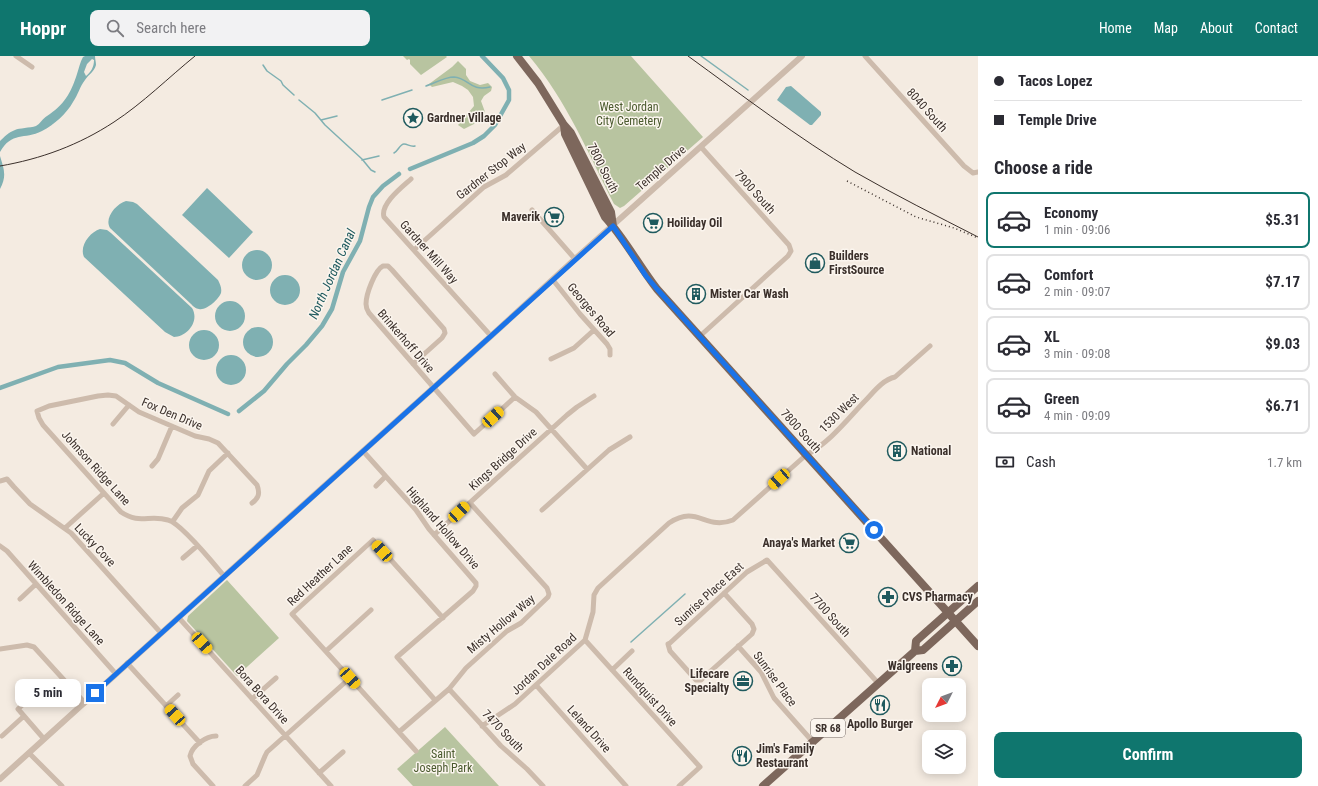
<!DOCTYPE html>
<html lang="en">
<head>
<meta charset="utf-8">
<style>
	:root { --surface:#fff; --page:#f2f2f3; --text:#2b2b33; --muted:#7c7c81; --line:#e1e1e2; --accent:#0f766e }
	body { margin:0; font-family:"Roboto Condensed",sans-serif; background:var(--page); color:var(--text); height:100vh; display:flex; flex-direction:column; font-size:15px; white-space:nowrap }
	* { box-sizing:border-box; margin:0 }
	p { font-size:13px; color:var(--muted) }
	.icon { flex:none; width:22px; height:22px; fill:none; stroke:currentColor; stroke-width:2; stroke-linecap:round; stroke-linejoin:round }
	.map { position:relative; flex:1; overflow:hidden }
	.details { display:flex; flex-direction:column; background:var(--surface); width:340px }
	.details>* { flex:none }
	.guide { display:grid; align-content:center; height:88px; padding:0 16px; background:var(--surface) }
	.needle { width:26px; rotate:228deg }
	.controls { position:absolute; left:922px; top:622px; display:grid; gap:8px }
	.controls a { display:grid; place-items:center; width:44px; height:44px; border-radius:8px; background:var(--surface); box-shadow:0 2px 10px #0003; font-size:20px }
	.end { position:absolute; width:18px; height:18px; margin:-9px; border:5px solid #1a73e8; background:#fff; box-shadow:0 0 0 2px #fff }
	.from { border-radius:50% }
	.bubble { position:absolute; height:28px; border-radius:8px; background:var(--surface); box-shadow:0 2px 10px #0003; font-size:13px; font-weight:700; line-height:28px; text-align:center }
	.car { position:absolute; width:12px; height:24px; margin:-12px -6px; border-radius:5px; box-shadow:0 0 3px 1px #0007; background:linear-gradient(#f5c518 24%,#345 0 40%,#f5c518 0 76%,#345 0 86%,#f5c518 0) }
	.guide b { display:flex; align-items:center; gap:14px; height:38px; font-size:15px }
	.guide b+b { border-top:1px solid var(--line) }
	.guide i { width:10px; height:10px; background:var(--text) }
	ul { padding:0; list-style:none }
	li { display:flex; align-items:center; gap:12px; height:56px; margin:0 8px 6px; padding:0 8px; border:2px solid var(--line); border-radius:8px }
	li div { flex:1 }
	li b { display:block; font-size:15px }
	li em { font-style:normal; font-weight:700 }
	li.current { border-color:var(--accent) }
	li>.icon { width:36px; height:36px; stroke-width:1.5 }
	h2 { padding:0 16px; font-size:18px; line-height:48px }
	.pay { display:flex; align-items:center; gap:10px; height:44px; padding:0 16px; font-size:15px }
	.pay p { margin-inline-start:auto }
	.action { display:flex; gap:8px; margin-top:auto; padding:8px 16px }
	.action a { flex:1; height:46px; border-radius:8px; background:var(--accent); color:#fff; font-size:16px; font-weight:700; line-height:46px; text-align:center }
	header { display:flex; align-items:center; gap:24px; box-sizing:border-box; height:56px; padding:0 20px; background:var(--accent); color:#fff }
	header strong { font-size:19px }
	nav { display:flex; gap:22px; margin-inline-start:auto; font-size:14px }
	.search { width:280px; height:36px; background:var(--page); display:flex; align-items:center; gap:10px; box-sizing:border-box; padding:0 14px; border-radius:8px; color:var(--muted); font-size:15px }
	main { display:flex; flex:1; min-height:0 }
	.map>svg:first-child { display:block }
	.green { fill:#b8c4a0 }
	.water { fill:#7fb0b2; fill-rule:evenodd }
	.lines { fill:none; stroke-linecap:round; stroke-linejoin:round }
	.stream { stroke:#7fb0b2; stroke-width:1.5 }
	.canal { stroke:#7fb0b2; stroke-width:4.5 }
	.minor { stroke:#cdbbac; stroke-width:5 }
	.tertiary { stroke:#cdbbac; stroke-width:6 }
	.primary { stroke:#7d675c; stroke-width:8 }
	.tram { stroke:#3b302b; stroke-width:1 }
	.rail { stroke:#3b302b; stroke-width:1.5; stroke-dasharray:1 3; stroke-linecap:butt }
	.route { stroke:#1a73e8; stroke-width:5 }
	.labels { text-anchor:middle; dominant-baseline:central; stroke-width:3; stroke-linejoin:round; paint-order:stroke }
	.shield { fill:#fbf5ee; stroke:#756b66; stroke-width:1 }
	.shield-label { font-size:11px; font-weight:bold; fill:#3b302b }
	.park-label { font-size:12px; fill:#4a5a2e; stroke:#fbf5ee }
	.street-label { font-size:12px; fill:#3b302b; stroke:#fbf5ee }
	.poi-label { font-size:12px; font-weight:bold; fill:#3b302b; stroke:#fbf5ee; text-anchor:start }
	.water-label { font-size:13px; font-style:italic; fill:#1f5a5e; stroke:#fbf5ee }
</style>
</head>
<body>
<header>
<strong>Hoppr</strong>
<div class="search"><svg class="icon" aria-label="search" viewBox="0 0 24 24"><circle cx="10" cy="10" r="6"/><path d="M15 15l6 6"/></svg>Search here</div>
<nav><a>Home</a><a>Map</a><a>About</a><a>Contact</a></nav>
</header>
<main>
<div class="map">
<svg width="978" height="730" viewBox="0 0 978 730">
	<rect width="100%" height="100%" fill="#f4ebe1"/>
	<path class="green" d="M403 0H446L447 1 421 19 410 8V4L409 3 407 4Z
		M529 0H631L703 81 624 150 620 152 614 148C588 97 567 45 529 0Z
		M458 5 466 13V19L470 25 480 29 488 27 492 31 491 35 484 40 481 45 485 56 474 68 464 73 458 69 474 50 473 41 468 34 462 30 453 26 432 31 429 28 452 11Z
		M227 524 279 582 237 620 187 565 188 560Z
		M445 671 499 730H413L397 713Z"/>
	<path class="water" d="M85 0H95C95 3 96 6 96 9 94 16 89 18 85 24 80 30 78 39 73 46 67 57 54 69 42 75 24 84 12 75 0 96V85C4 81 9 76 15 74 19 72 30 72 36 70 40 68 43 62 47 60 64 49 71 37 77 18 79 12 80 6 83 1ZM92 3 94 4C94 11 91 16 86 20L84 16 87 8Z
		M791 30 821 56V59L812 69H810L777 44 786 31Z
		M0 100C4 113 7 120 0 133Z
		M207 132 253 176 229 202 182 159Z
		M126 145 133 146 137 148 218 224C220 228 222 232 221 237 219 243 206 255 199 253 196 253 193 250 191 248L110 172C104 162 116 148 126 145Z
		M100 173 107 174 111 177 192 252C200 265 187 281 174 281L165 276 84 201C79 190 90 176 100 173Z
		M242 209a15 15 0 1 1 30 0a15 15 0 1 1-30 0Z
		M270 234a15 15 0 1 1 30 0a15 15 0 1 1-30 0Z
		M215 260a15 15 0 1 1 30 0a15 15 0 1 1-30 0Z
		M243 286a15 15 0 1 1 30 0a15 15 0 1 1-30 0Z
		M189 289a15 15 0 1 1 30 0a15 15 0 1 1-30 0Z
		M216 314a15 15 0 1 1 30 0a15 15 0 1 1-30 0Z"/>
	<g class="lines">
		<path class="stream" d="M701 0 748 34
			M263 9 267 15 281 25 283 29 294 39
			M426 30C435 27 445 21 454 21 469 22 470 36 490 31
			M299 44 315 57 325 69 362 103 371 114 375 116
			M382 44 412 34
			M321 64 337 60
			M394 97C398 95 400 88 404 88 408 88 410 91 415 90
			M362 104 379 100
			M631 586 685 538"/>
		<path class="canal" d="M410 113 473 87 484 80 495 69 509 44V34L503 22 482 0
			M0 332 58 311 110 304 125 307 158 327 228 358
			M239 355 264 335 287 308 306 289 322 270 332 253 343 216 360 185 369 151 373 141 383 130 399 118"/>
		<path class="minor" d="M16 0 32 11
			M865 0 964 110 973 117 978 116
			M411 123C402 131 380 148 384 161L491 280
			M532 154 575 203
			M414 194 484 131 506 119 564 69
			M553 224 580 258 607 288 610 293V299
			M699 281 788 200 791 195 789 189 701 91
			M551 303 574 292 594 274
			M413 308 442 282 445 277 444 273 392 214 388 210H383C375 214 366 238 366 248 366 251 367 254 369 257L474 378 515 341
			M495 318 515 341 536 356 587 413
			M113 368 129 349
			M363 395 416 454 429 473 476 527V530L473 535 397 601 435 644
			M152 410 158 403 172 370
			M0 425 7 423 14 431 30 448 71 477 161 577
			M376 430 385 421
			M542 454 609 394 630 381
			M173 465 182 452 198 439 209 415 228 397
			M65 472 104 437
			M434 479 567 359 577 351 594 340
			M0 490 7 495 116 618
			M183 502 197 490
			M224 520C214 508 181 467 168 464 149 458 140 469 121 456L43 369 39 362 37 355 49 350 98 340 108 339 116 340 139 356 195 380 209 383 218 387 257 429C260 437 259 442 252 447
			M724 537 752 568 754 573 752 578 703 622 701 624H696L670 595 668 588 670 587 747 516 767 504 878 627
			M20 543 36 528
			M179 562 331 730
			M585 584 700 711 679 730
			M738 590 761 616 774 642 813 686
			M0 593 27 589 34 591 85 647
			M326 595 371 554
			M127 607 200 687
			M612 614 632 595
			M536 629 626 730
			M449 633 501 690 527 713 543 730
			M252 643 276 622
			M166 650 178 639
			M482 670 515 648 585 584 593 556 594 539 598 532 669 467C698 448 705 475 733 464L806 399C829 387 846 365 864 346 873 337 882 324 895 321L930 290
			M399 676 449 633 466 612 507 575 521 567 548 541 549 538 547 532 470 447
			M2 680 24 660
			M44 683 18 653 40 633 45 637
			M416 695 292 558 373 484 443 562
			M29 697 62 730
			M319 717 343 696
			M213 730 193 708 190 700C192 690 206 680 216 680
			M245 730 257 719 265 700 267 696 350 622"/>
		<path class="tertiary" d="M0 723 272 477 491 280 575 203 802 0"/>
		<path class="primary" d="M517 0 538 27 564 69 571 77 611 156 613 170
			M564 69 565 78 605 161C625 183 639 210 657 233L978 590
			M915 595 916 585 978 530
			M763 730 915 595 923 594 978 545"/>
		<path class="tram" d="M688 0C743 40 797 81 855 116 895 139 937 160 978 181
			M0 110C41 103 79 89 114 66 143 47 168 22 195 0"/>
		<path class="rail" d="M847 125 916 161 954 172 978 182"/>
	</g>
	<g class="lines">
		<path class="route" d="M95 637 613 170 646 220 657 233 874 474"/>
	</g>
	<defs>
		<symbol id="sight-ring" viewBox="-11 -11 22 22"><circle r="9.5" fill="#fbf5ee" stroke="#1f5a5e" stroke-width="1.5"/><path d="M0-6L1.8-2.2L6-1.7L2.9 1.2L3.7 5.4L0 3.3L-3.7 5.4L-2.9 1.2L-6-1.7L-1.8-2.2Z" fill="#1f5a5e"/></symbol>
		<symbol id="supermarket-ring" viewBox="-11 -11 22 22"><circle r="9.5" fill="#fbf5ee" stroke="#1f5a5e" stroke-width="1.5"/><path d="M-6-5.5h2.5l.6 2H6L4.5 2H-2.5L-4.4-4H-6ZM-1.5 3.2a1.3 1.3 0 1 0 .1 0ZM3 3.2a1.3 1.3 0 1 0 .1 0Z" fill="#1f5a5e"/></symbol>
		<symbol id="shop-ring" viewBox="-11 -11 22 22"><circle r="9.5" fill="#fbf5ee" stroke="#1f5a5e" stroke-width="1.5"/><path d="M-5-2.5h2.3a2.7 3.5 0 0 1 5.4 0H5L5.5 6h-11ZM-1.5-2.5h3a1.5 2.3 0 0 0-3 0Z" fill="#1f5a5e"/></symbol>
		<symbol id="building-ring" viewBox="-11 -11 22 22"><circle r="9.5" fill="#fbf5ee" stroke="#1f5a5e" stroke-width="1.5"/><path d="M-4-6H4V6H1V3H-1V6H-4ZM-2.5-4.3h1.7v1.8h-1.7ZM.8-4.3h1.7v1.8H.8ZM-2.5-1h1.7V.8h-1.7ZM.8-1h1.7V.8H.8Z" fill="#1f5a5e"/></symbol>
		<symbol id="pharmacy-ring" viewBox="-11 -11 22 22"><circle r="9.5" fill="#fbf5ee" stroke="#1f5a5e" stroke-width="1.5"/><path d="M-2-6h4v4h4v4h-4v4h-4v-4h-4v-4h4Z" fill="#1f5a5e"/></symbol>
		<symbol id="office-ring" viewBox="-11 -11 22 22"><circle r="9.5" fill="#fbf5ee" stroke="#1f5a5e" stroke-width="1.5"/><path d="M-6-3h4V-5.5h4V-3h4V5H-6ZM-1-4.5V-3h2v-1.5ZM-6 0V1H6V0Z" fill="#1f5a5e"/></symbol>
		<symbol id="restaurant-ring" viewBox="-11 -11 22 22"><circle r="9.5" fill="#fbf5ee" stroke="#1f5a5e" stroke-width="1.5"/><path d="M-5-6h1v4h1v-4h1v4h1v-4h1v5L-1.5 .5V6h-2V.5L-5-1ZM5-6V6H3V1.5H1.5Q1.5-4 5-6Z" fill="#1f5a5e"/></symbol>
	</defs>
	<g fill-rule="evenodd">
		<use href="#sight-ring" x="402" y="51" width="22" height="22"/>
		<use href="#supermarket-ring" x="543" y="150" width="22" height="22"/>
		<use href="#supermarket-ring" x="642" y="156" width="22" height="22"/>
		<use href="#shop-ring" x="804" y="196" width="22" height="22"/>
		<use href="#building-ring" x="685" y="227" width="22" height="22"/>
		<use href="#building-ring" x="886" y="384" width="22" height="22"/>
		<use href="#supermarket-ring" x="838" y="476" width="22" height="22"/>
		<use href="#pharmacy-ring" x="877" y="530" width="22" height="22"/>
		<use href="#pharmacy-ring" x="941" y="599" width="22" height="22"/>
		<use href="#office-ring" x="732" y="614" width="22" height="22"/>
		<use href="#restaurant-ring" x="869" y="638" width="22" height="22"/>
		<use href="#restaurant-ring" x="731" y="689" width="22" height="22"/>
	</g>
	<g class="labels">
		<rect class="shield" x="811" y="663" width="34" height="18" rx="3"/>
		<g class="shield-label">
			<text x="828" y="672">SR 68</text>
		</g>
		<g class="park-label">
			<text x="629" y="51">West Jordan<tspan x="629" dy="14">City Cemetery</tspan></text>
			<text x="443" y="698">Saint<tspan x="443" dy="14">Joseph Park</tspan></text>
		</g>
		<g class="street-label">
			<text transform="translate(927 54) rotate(48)">8040 South</text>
			<text transform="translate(603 112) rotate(63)">7800 South</text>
			<text transform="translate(661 112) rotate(-41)">Temple Drive</text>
			<text transform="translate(491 115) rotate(-38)">Gardner Stop Way</text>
			<text transform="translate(755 136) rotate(48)">7900 South</text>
			<text transform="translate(429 196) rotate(48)">Gardner Mill Way</text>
			<text transform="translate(591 254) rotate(50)">Georges Road</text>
			<text transform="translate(406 285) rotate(49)">Brinkerhoff Drive</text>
			<text transform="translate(839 357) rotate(-45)">1530 West</text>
			<text transform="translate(172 358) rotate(23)">Fox Den Drive</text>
			<text transform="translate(801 375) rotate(48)">7800 South</text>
			<text transform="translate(503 403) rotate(-42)">Kings Bridge Drive</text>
			<text transform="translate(96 412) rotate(48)">Johnson Ridge Lane</text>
			<text transform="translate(443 472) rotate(49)">Highland Hollow Drive</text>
			<text transform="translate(95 489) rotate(47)">Lucky Cove</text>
			<text transform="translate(320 519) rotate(-43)">Red Heather Lane</text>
			<text transform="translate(709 538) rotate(-42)">Sunrise Place East</text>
			<text transform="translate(66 547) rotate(48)">Wimbledon Ridge Lane</text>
			<text transform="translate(830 559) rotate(48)">7700 South</text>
			<text transform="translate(501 568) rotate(-40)">Misty Hollow Way</text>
			<text transform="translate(544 608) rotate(-43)">Jordan Dale Road</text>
			<text transform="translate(775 623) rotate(54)">Sunrise Place</text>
			<text transform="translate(262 639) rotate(48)">Bora Bora Drive</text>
			<text transform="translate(650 641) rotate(48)">Rundquist Drive</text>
			<text transform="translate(589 673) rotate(48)">Leland Drive</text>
			<text transform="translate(503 675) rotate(46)">7470 South</text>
		</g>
		<g class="poi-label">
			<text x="427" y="62">Gardner Village</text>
			<text x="540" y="161" text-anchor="end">Maverik</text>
			<text x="667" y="167">Hoiliday Oil</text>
			<text x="829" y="200">Builders<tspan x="829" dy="14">FirstSource</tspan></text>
			<text x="710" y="238">Mister Car Wash</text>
			<text x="911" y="395">National</text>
			<text x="835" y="487" text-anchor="end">Anaya's Market</text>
			<text x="902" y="541">CVS Pharmacy</text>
			<text x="938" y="610" text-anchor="end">Walgreens</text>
			<text x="729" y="618" text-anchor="end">Lifecare<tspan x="729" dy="14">Specialty</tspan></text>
			<text x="880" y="668" text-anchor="middle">Apollo Burger</text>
			<text x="756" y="693">Jim's Family<tspan x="756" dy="14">Restaurant</tspan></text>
		</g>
		<g class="water-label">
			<text transform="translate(332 218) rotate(-66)">North Jordan Canal</text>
		</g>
	</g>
</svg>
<div class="controls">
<a><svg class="needle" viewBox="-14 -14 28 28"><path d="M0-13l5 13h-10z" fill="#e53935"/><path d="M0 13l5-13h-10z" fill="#7c7c81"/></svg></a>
<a><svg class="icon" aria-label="layers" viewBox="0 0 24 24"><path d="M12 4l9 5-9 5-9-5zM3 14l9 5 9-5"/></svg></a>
</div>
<i class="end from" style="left:874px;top:474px"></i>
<i class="end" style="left:95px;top:637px"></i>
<div class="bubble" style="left:15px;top:623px;width:66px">5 min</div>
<i class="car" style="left:493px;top:361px;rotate:48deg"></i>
<i class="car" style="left:779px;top:423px;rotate:228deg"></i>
<i class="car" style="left:459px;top:456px;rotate:47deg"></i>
<i class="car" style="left:382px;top:495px;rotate:318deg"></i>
<i class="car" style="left:202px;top:587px;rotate:138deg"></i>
<i class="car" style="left:350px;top:622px;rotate:138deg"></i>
<i class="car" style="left:175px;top:659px;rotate:318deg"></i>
</div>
<section class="details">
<div class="guide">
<b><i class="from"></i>Tacos Lopez</b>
<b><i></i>Temple Drive</b>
</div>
<h2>Choose a ride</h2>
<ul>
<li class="current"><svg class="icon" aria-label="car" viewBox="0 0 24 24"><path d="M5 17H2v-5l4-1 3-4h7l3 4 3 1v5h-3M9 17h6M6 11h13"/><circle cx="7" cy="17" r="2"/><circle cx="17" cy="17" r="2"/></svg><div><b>Economy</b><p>1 min · 09:06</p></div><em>$5.31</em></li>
<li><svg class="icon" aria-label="car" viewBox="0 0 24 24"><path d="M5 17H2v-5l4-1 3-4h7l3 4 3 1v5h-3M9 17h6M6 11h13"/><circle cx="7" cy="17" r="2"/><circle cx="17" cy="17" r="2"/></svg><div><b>Comfort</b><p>2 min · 09:07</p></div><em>$7.17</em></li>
<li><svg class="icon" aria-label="car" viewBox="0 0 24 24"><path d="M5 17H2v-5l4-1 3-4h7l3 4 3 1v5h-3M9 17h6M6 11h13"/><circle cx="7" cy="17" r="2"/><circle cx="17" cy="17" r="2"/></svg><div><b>XL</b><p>3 min · 09:08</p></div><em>$9.03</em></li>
<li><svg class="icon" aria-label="car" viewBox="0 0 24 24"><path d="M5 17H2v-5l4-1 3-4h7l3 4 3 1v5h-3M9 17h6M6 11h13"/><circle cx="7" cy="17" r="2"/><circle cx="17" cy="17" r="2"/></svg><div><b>Green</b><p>4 min · 09:09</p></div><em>$6.71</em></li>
</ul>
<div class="pay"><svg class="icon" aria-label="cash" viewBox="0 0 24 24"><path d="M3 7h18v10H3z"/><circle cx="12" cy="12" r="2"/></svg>Cash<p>1.7 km</p></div>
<div class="action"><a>Confirm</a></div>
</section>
</main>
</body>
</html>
